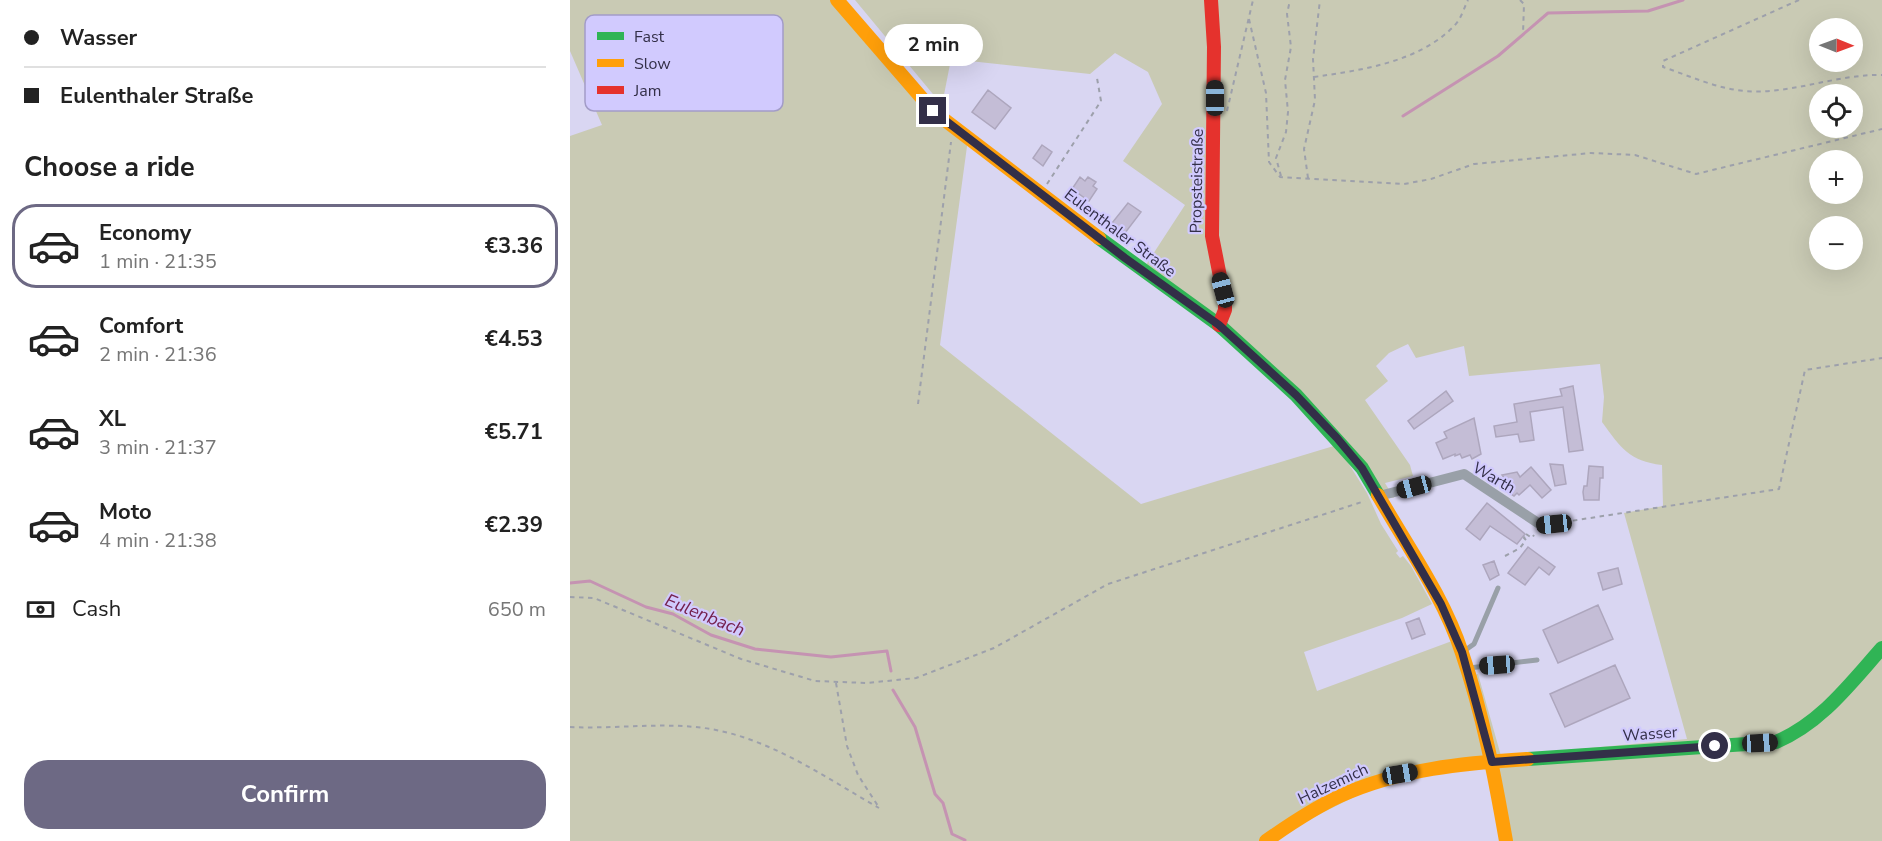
<!DOCTYPE html>
<html lang="en">
<head>
<meta charset="utf-8">
<style>
	:root { --surface:#fff; --page:#f2f2f2; --text:#222; --muted:#767676; --line:#e0e0e0; --accent:#6d6984 }
	body { margin:0; font-family:"Nunito Sans",sans-serif; background:var(--page); color:var(--text); height:100vh; display:flex; flex-direction:column; font-size:22px; white-space:nowrap }
	* { box-sizing:border-box; margin:0 }
	p { font-size:20px; color:var(--muted) }
	.icon { flex:none; width:33px; height:33px; fill:none; stroke:currentColor; stroke-width:2; stroke-linecap:round; stroke-linejoin:round }
	.map { position:relative; flex:1; overflow:hidden }
	.details { display:flex; flex-direction:column; background:var(--surface); width:570px }
	.details>* { flex:none }
	.top-card { display:grid; align-content:center; height:132px; padding:0 24px; background:var(--surface) }
	.needle { width:39px; rotate:91deg }
	.tools { position:absolute; left:1239px; top:18px; display:grid; gap:12px }
	.tools a { display:grid; place-items:center; width:54px; height:54px; border-radius:50%; background:var(--surface); box-shadow:0 6px 24px #0002; font-size:30px }
	.end { position:absolute; width:27px; height:27px; margin:-14px; border:8px solid #332f48; background:#fff; box-shadow:0 0 0 3px #fff }
	.from { border-radius:50% }
	.bubble { position:absolute; height:42px; border-radius:21px; background:var(--surface); box-shadow:0 6px 24px #0002; font-size:20px; font-weight:700; line-height:42px; text-align:center }
	.car { position:absolute; width:18px; height:36px; margin:-18px -9px; border-radius:8px; box-shadow:0 0 4px 2px #0007; background:linear-gradient(#222 24%,#8ab4d8 0 40%,#222 0 76%,#8ab4d8 0 86%,#222 0) }
	.top-card b { display:flex; align-items:center; gap:21px; height:57px; font-size:22px }
	.top-card b+b { border-top:2px solid var(--line) }
	.top-card i { width:15px; height:15px; background:var(--text) }
	ul { padding:0; list-style:none }
	li { display:flex; align-items:center; gap:18px; height:84px; margin:0 12px 9px; padding:0 12px; border:3px solid transparent; border-radius:24px }
	li div { flex:1 }
	li b { display:block; font-size:22px }
	li em { font-style:normal; font-weight:700 }
	li.current { border-color:var(--accent) }
	li>.icon { width:54px; height:54px; stroke-width:1.5 }
	h2 { padding:0 24px; font-size:27px; line-height:72px }
	.pay { display:flex; align-items:center; gap:15px; height:66px; padding:0 24px; font-size:22px }
	.pay p { margin-inline-start:auto }
	.button { display:flex; gap:12px; margin-top:auto; padding:12px 24px }
	.button a { flex:1; height:69px; border-radius:24px; background:var(--accent); color:#fff; font-size:24px; font-weight:700; line-height:69px; text-align:center }
	main { display:flex; flex:1; min-height:0 }
	.map>svg:first-child { display:block }
	.green { fill:#c9cab4; fill-rule:evenodd }
	.lines { fill:none; stroke-linecap:round; stroke-linejoin:round }
	.stream { stroke:#c593b2; stroke-width:3 }
	.building { fill:#c4bdd6; stroke:#ada6bd; stroke-width:1.5 }
	.path { stroke:#9da0ab; stroke-width:2; stroke-dasharray:4.5 4.5; stroke-linecap:butt }
	.lane { stroke:#99a0a8; stroke-width:5 }
	.street { stroke:#99a0a8; stroke-width:10 }
	.fast { stroke:#30b455; stroke-width:14 }
	.slow { stroke:#ff9f0a; stroke-width:14 }
	.jam { stroke:#e5322d; stroke-width:14 }
	.route { stroke:#332f48; stroke-width:8 }
	.labels { text-anchor:middle; dominant-baseline:central; stroke-width:4.5; stroke-linejoin:round; paint-order:stroke }
	.street-label { font-size:16px; fill:#332f48; stroke:#d1cafe }
	.water-label { font-size:18px; font-style:italic; fill:#741f4d; stroke:#d1cafe }
	.key { fill:#d1cafe; stroke:#a29cc7; stroke-width:1.5 }
	.key-label { font-size:16px; fill:#332f48 }
</style>
</head>
<body>
<main>
<section class="details">
<div class="top-card">
<b><i class="from"></i>Wasser</b>
<b><i></i>Eulenthaler Straße</b>
</div>
<h2>Choose a ride</h2>
<ul>
<li class="current"><svg class="icon" aria-label="car" viewBox="0 0 24 24"><path d="M5 17H2v-5l4-1 3-4h7l3 4 3 1v5h-3M9 17h6M6 11h13"/><circle cx="7" cy="17" r="2"/><circle cx="17" cy="17" r="2"/></svg><div><b>Economy</b><p>1 min · 21:35</p></div><em>€3.36</em></li>
<li><svg class="icon" aria-label="car" viewBox="0 0 24 24"><path d="M5 17H2v-5l4-1 3-4h7l3 4 3 1v5h-3M9 17h6M6 11h13"/><circle cx="7" cy="17" r="2"/><circle cx="17" cy="17" r="2"/></svg><div><b>Comfort</b><p>2 min · 21:36</p></div><em>€4.53</em></li>
<li><svg class="icon" aria-label="car" viewBox="0 0 24 24"><path d="M5 17H2v-5l4-1 3-4h7l3 4 3 1v5h-3M9 17h6M6 11h13"/><circle cx="7" cy="17" r="2"/><circle cx="17" cy="17" r="2"/></svg><div><b>XL</b><p>3 min · 21:37</p></div><em>€5.71</em></li>
<li><svg class="icon" aria-label="car" viewBox="0 0 24 24"><path d="M5 17H2v-5l4-1 3-4h7l3 4 3 1v5h-3M9 17h6M6 11h13"/><circle cx="7" cy="17" r="2"/><circle cx="17" cy="17" r="2"/></svg><div><b>Moto</b><p>4 min · 21:38</p></div><em>€2.39</em></li>
</ul>
<div class="pay"><svg class="icon" aria-label="cash" viewBox="0 0 24 24"><path d="M3 7h18v10H3z"/><circle cx="12" cy="12" r="2"/></svg>Cash<p>650 m</p></div>
<div class="button"><a>Confirm</a></div>
</section>
<div class="map">
<svg width="1312" height="841" viewBox="0 0 1312 841">
	<rect width="100%" height="100%" fill="#d9d6f2"/>
	<path class="green" d="M0 0H267L398 139 370 345 571 504 767 445 797 493 811 524 828 551 826 553 830 558 833 556 841 566 862 604 832 618 734 652 747 691 882 641 895 678 908 674 931 756 1117 739 1054 513 1093 506 1092 465C1059 461 1051 448 1032 422L1034 397 1030 364 899 376 894 346 846 358 838 344 819 353 806 366 818 381 795 400 840 465 843 476 815 483 824 498 809 496 726 395 572 271 615 205 553 161 592 104 578 72 545 53 520 74 381 59 372 105 285 0H1312V841H936L922 762 830 774 696 841H0V136L32 125 0 51ZM1250 28H1282V62H1250ZM1250 94H1282V128H1250ZM1250 160H1282V194H1250ZM1250 226H1282V260H1250Z"/>
	<g class="lines">
		<path class="stream" d="M833 116 928 56 978 13 1078 11 1113 0
			M0 583 20 581 76 607 103 614 141 635 185 649 261 657 317 651 321 671
			M323 690 345 727 365 794 373 803 382 834 395 840"/>
	</g>
	<path class="building" d="M418 90 441 108 425 129 402 112Z
		M472 145 482 152 473 166 463 158Z
		M510 177 515 181 518 177 526 182 523 186 527 189 519 201 502 189Z
		M558 203 571 212 555 233 542 223Z
		M1003 386 1013 450 999 452 993 407 960 412 964 440 950 442 948 434 926 437 924 426 947 422 944 404 992 396 990 389Z
		M876 391 883 401 844 429 838 421Z
		M904 418 911 454 902 459 900 455 892 458 890 454 885 456V454L873 459 866 443 877 438 874 432Z
		M980 464 993 465 996 484 985 486Z
		M1019 466 1033 467V478H1030L1029 500H1014L1013 492 1014 486H1017Z
		M961 467 981 490 972 498 960 485 949 495 947 493 944 496 933 489 939 484 932 475 947 472 950 477Z
		M917 503 955 534 947 544 920 526 910 540 896 529Z
		M958 547 985 567 979 575 969 567 955 585 938 573Z
		M924 561 929 575 920 580 913 565Z
		M1048 568 1052 584 1033 590 1028 573Z
		M1028 605 1043 639 988 663 973 630Z
		M849 618 855 634 842 639 836 623Z
		M1045 665 1060 698 995 727 980 694Z"/>
	<g class="lines">
		<path class="path" d="M950 0 954 4 953 34
			M1229 0 1093 61V67C1120 76 1145 88 1174 91 1220 95 1266 74 1312 75
			M679 19 696 93 699 162 710 177 834 184 861 179 904 164 1021 153 1065 155 1126 174 1312 129
			M744 77C792 70 850 62 885 25 891 19 894 8 898 0
			M657 111 683 0
			M711 176 706 158 716 132 718 112 715 80 721 47 717 14 720 0
			M738 178 734 149 745 100 743 59 750 0
			M477 184 531 101 527 78
			M348 404 381 142
			M994 522 1209 489 1235 370 1312 358
			M956 534 962 538 964 535
			M935 556 950 548 956 540 954 538 956 534
			M0 597 24 598 171 659 245 681 297 683 346 678 424 648 538 584 795 501
			M266 683 277 746 288 775 308 806
			M0 727C41 729 84 723 125 727 193 733 251 775 309 808"/>
		<path class="lane" d="M894 651 904 644 928 588
			M899 668 967 660"/>
		<path class="street" d="M809 496 894 474 971 525 983 524"/>
		<path class="fast" d="M529 238 649 325 726 395 792 468 808 495
			M958 759 1206 742C1251 723 1280 684 1312 648"/>
		<path class="slow" d="M267 0 363 111 529 238
			M808 495C837 546 874 597 892 653 913 714 925 778 936 841
			M696 841C720 824 744 808 770 796 829 769 895 763 958 759"/>
		<path class="jam" d="M641 0 644 47 642 236 655 302V310L649 325"/>
	</g>
	<g class="lines">
		<path class="route" d="M363 111 555 258 649 325 726 395 767 438 792 468 871 604 892 652 922 762 1145 746"/>
	</g>
	<g class="labels">
		<g class="street-label">
			<text transform="translate(627 181) rotate(-89)">Propsteistraße</text>
			<text transform="translate(550 233) rotate(37)">Eulenthaler Straße</text>
			<text transform="translate(924 478) rotate(30)">Warth</text>
			<text transform="translate(1080 734) rotate(-4)">Wasser</text>
			<text transform="translate(763 784) rotate(-25)">Halzemich</text>
		</g>
		<g class="water-label">
			<text transform="translate(135 615) rotate(22)">Eulenbach</text>
		</g>
	</g>
	<rect x="15" y="15" width="198" height="96" rx="9" class="key"/>
	<rect x="27" y="32" width="27" height="8" fill="#30b455"/>
	<rect x="27" y="59" width="27" height="8" fill="#ff9f0a"/>
	<rect x="27" y="86" width="27" height="8" fill="#e5322d"/>
	<g class="key-label">
		<text x="64" y="42">Fast</text>
		<text x="64" y="69">Slow</text>
		<text x="64" y="96">Jam</text>
	</g>
</svg>
<div class="tools">
<a><svg class="needle" viewBox="-14 -14 28 28"><path d="M0-13l5 13h-10z" fill="#e53935"/><path d="M0 13l5-13h-10z" fill="#767676"/></svg></a>
<a><svg class="icon" aria-label="locate" viewBox="0 0 24 24"><circle cx="12" cy="12" r="6"/><path d="M12 2v4M12 18v4M2 12h4M18 12h4"/></svg></a>
<a>+</a>
<a>−</a>
</div>
<i class="end from" style="left:1145px;top:746px"></i>
<i class="end" style="left:363px;top:111px"></i>
<div class="bubble" style="left:314px;top:24px;width:99px">2 min</div>
<i class="car" style="left:645px;top:98px;rotate:0deg"></i>
<i class="car" style="left:653px;top:290px;rotate:345deg"></i>
<i class="car" style="left:844px;top:487px;rotate:255deg"></i>
<i class="car" style="left:984px;top:524px;rotate:264deg"></i>
<i class="car" style="left:927px;top:665px;rotate:266deg"></i>
<i class="car" style="left:1190px;top:743px;rotate:87deg"></i>
<i class="car" style="left:830px;top:774px;rotate:80deg"></i>
</div>
</main>
</body>
</html>
